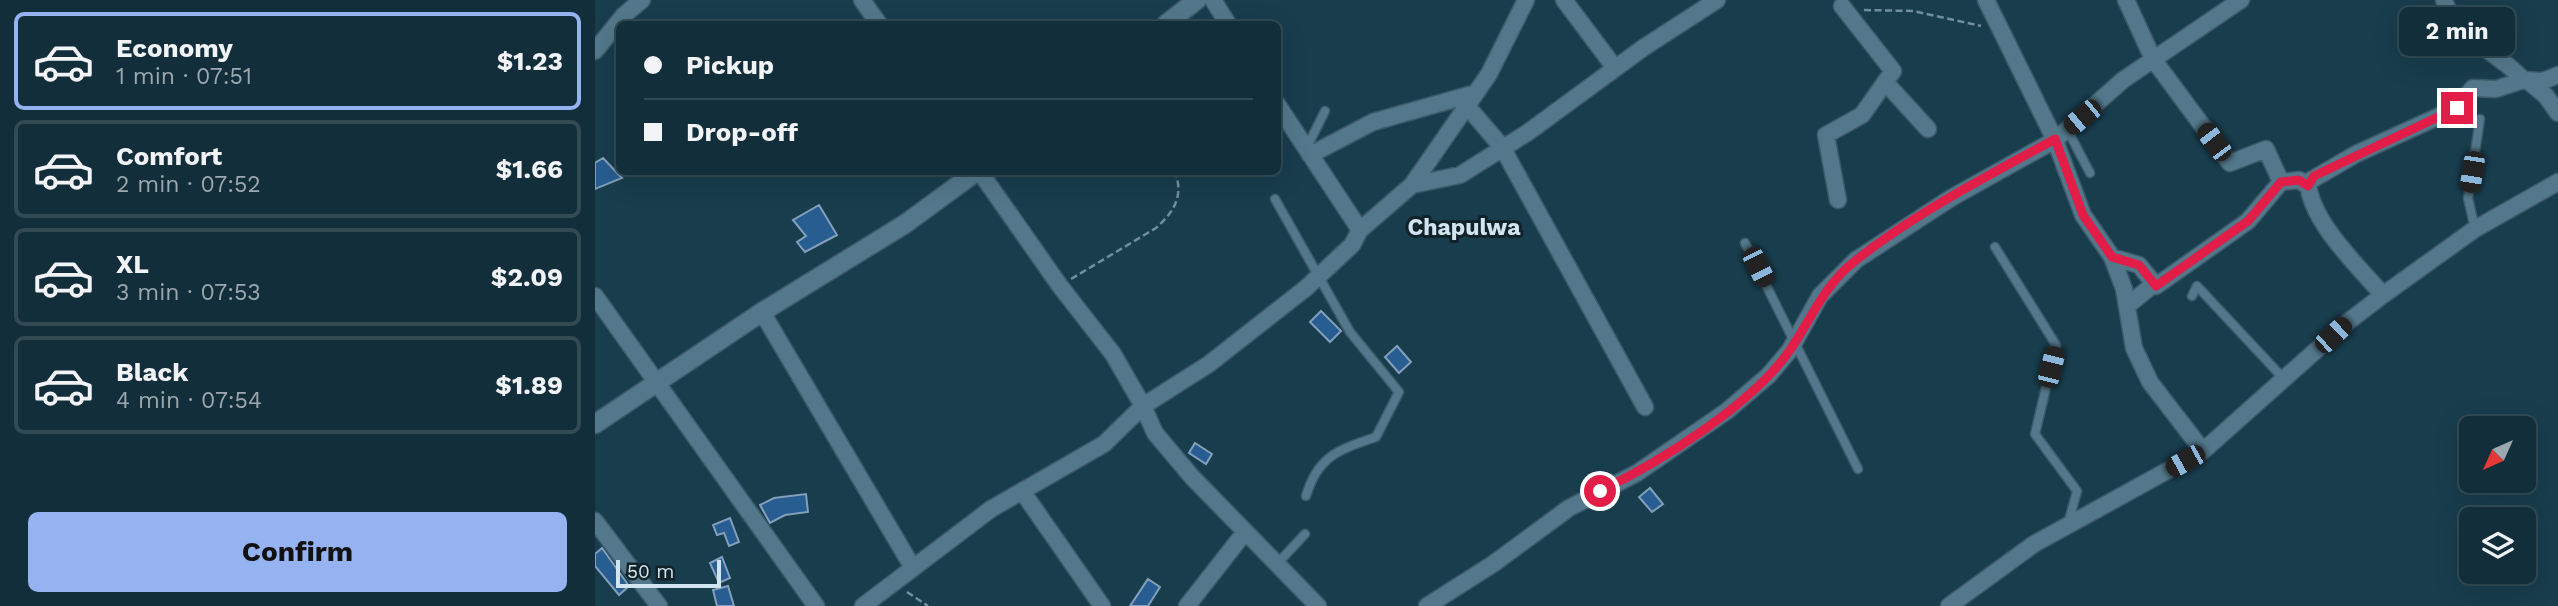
<!DOCTYPE html>
<html lang="en">
<head>
<meta charset="utf-8">
<style>
	:root { --surface:#122e3a; --page:#1f3a45; --text:#f1f3f6; --muted:#9ca8af; --line:#314a54; --accent:#95b2f1 }
	body { margin:0; font-family:"Work Sans",sans-serif; background:var(--page); color:var(--text); height:100vh; display:flex; flex-direction:column; font-size:26px; white-space:nowrap }
	* { box-sizing:border-box; margin:0 }
	p { font-size:23px; color:var(--muted) }
	.icon { flex:none; width:38px; height:38px; fill:none; stroke:currentColor; stroke-width:2; stroke-linecap:round; stroke-linejoin:round }
	.map { position:relative; flex:1; overflow:hidden }
	.drawer { display:flex; flex-direction:column; background:var(--surface); width:595px }
	.drawer>* { flex:none }
	.guide { position:absolute; left:21px; top:21px; width:665px; height:154px; border-radius:10px; box-shadow:0 7px 28px #0002,0 0 0 2px var(--line); display:grid; align-content:center; height:154px; padding:0 28px; background:var(--surface) }
	.needle { width:46px; rotate:225deg }
	.tools { position:absolute; left:1864px; top:416px; display:grid; gap:14px }
	.tools a { display:grid; place-items:center; width:77px; height:77px; border-radius:10px; background:var(--surface); box-shadow:0 7px 28px #0002,0 0 0 2px var(--line); font-size:35px }
	.scale { position:absolute; left:21px; bottom:18px; width:105px; box-sizing:border-box; padding-left:7px; border:4px solid #d1e5f0; border-top:0; font-size:19px; line-height:24px; white-space:nowrap; color:#d1e5f0; -webkit-text-stroke:5px #122229; paint-order:stroke }
	.end { position:absolute; width:32px; height:32px; margin:-16px; border:9px solid #e11d48; background:#fff; box-shadow:0 0 0 4px #fff }
	.from { border-radius:50% }
	.bubble { position:absolute; height:49px; border-radius:10px; background:var(--surface); box-shadow:0 7px 28px #0002,0 0 0 2px var(--line); font-size:23px; font-weight:700; line-height:49px; text-align:center }
	.car { position:absolute; width:21px; height:42px; margin:-21px -10px; border-radius:9px; box-shadow:0 0 5px 2px #0007; background:linear-gradient(#222 24%,#8ab4d8 0 40%,#222 0 76%,#8ab4d8 0 86%,#222 0) }
	.guide b { display:flex; align-items:center; gap:24px; height:66px; font-size:26px }
	.guide b+b { border-top:2px solid var(--line) }
	.guide i { width:18px; height:18px; background:var(--text) }
	ul { padding:12px 0 0; list-style:none }
	li { display:flex; align-items:center; gap:21px; height:98px; margin:0 14px 10px; padding:0 14px; border:4px solid var(--line); border-radius:10px }
	li div { flex:1 }
	li b { display:block; font-size:26px }
	li em { font-style:normal; font-weight:700 }
	li.current { border-color:var(--accent) }
	li>.icon { width:63px; height:63px; stroke-width:1.5 }
	.primary-button { display:flex; gap:14px; margin-top:auto; padding:14px 28px }
	.primary-button a { flex:1; height:80px; border-radius:10px; background:var(--accent); color:#111; font-size:28px; font-weight:700; line-height:80px; text-align:center }
	main { display:flex; flex:1; min-height:0 }
	.map>svg:first-child { display:block }
	.building { fill:#275d90; stroke:#849fbb; stroke-width:2 }
	.lines { fill:none; stroke-linecap:round; stroke-linejoin:round }
	.lane-casing { stroke:#3b5968; stroke-width:11 }
	.street-casing { stroke:#3b5968; stroke-width:19 }
	.secondary-casing { stroke:#3b5968; stroke-width:21 }
	.path { stroke:#718e9c; stroke-width:2.5; stroke-dasharray:7 3.5; stroke-linecap:butt }
	.lane { stroke:#53788b; stroke-width:8 }
	.street { stroke:#53788b; stroke-width:16 }
	.secondary { stroke:#53788b; stroke-width:18 }
	.route { stroke:#e11d48; stroke-width:9 }
	.labels { text-anchor:middle; dominant-baseline:central; stroke-width:6; stroke-linejoin:round; paint-order:stroke }
	.quarter-label { font-size:23px; font-weight:bold; fill:#d1e5f0; stroke:#122229 }
</style>
</head>
<body>
<main>
<section class="drawer">
<ul>
<li class="current"><svg class="icon" aria-label="car" viewBox="0 0 24 24"><path d="M5 17H2v-5l4-1 3-4h7l3 4 3 1v5h-3M9 17h6M6 11h13"/><circle cx="7" cy="17" r="2"/><circle cx="17" cy="17" r="2"/></svg><div><b>Economy</b><p>1 min · 07:51</p></div><em>$1.23</em></li>
<li><svg class="icon" aria-label="car" viewBox="0 0 24 24"><path d="M5 17H2v-5l4-1 3-4h7l3 4 3 1v5h-3M9 17h6M6 11h13"/><circle cx="7" cy="17" r="2"/><circle cx="17" cy="17" r="2"/></svg><div><b>Comfort</b><p>2 min · 07:52</p></div><em>$1.66</em></li>
<li><svg class="icon" aria-label="car" viewBox="0 0 24 24"><path d="M5 17H2v-5l4-1 3-4h7l3 4 3 1v5h-3M9 17h6M6 11h13"/><circle cx="7" cy="17" r="2"/><circle cx="17" cy="17" r="2"/></svg><div><b>XL</b><p>3 min · 07:53</p></div><em>$2.09</em></li>
<li><svg class="icon" aria-label="car" viewBox="0 0 24 24"><path d="M5 17H2v-5l4-1 3-4h7l3 4 3 1v5h-3M9 17h6M6 11h13"/><circle cx="7" cy="17" r="2"/><circle cx="17" cy="17" r="2"/></svg><div><b>Black</b><p>4 min · 07:54</p></div><em>$1.89</em></li>
</ul>
<div class="primary-button"><a>Confirm</a></div>
</section>
<div class="map">
<svg width="1963" height="606" viewBox="0 0 1963 606">
	<rect width="100%" height="100%" fill="#183d4d"/>
	<path class="building" d="M8 158 27 178 0 189V163Z
		M224 205 242 235 210 252 202 242 211 236 198 220Z
		M726 311 746 331 735 342 715 322Z
		M802 346 816 362 804 373 790 357Z
		M600 443 617 454 611 464 594 453Z
		M1055 488 1068 504 1057 512 1044 497Z
		M211 494 213 512 190 515 175 523 165 505 179 498Z
		M135 518 144 542 134 546 129 533 122 535 118 525Z
		M7 548 34 586 24 595 0 566V554Z
		M127 557 135 578 124 583 115 563Z
		M553 579 565 587 553 606H535Z
		M133 586 139 606H122L118 590Z"/>
	<g class="lines">
		<defs>
			<path id="lane" d="M1472 129 1495 173
				M711 149 730 111
				M680 199 755 332 804 392 781 437C743 450 723 456 711 496
				M1880 229 1873 198 1885 119
				M1150 243 1263 469
				M1400 247 1461 345 1440 434 1482 491 1473 524
				M1597 296 1602 286 1689 379
				M682 564 710 534"/>
			<path id="street" d="M267 0 284 24
				M618 0 633 24
				M969 0 1020 68
				M1391 0 1460 140 1488 215 1517 257 1529 289 1539 348 1555 382 1608 451
				M1531 0 1558 59 1635 163 1671 149 1686 182
				M1849 0C1860 32 1884 42 1908 62 1916 67 1922 74 1929 80
				M0 51 29 15 47 0
				M1933 81 1951 96 1963 113
				M1290 82 1333 129
				M682 104 765 230
				M872 106 907 147 1050 407
				M715 155 778 122 881 93
				M385 172 465 286 518 354 548 406 560 433 597 477 723 606
				M817 185 894 74 931 0
				M1243 200 1231 135 1267 115 1298 71 1247 6
				M1517 257 1544 265 1561 286 1653 221 1686 182 1704 180 1713 186
				M1788 295C1763 266 1715 221 1713 182L1761 154 1862 108 1878 88 1901 89 1929 80 1948 81 1963 75
				M0 296 221 606
				M1532 306 1559 284
				M167 312 318 568
				M427 491 507 606
				M0 521 64 606
				M268 606 396 509 509 444 548 406 614 364 711 288 757 245 765 230 817 185 865 175 932 133 1048 48 1122 0
				M592 606 650 532
				M832 606 898 564 974 508 1042 473 1132 411 1174 375 1195 350 1225 296 1261 260 1356 198 1460 140 1528 80 1646 0
				M1354 606 1439 544 1608 451 1754 321 1788 295 1880 229 1963 182"/>
			<path id="secondary" d="M571 24 602 0
				M0 424 167 312 310 224 381 172"/>
		</defs>
		<use href="#lane" class="lane-casing"/>
		<use href="#street" class="street-casing"/>
		<use href="#secondary" class="secondary-casing"/>
		<path class="path" d="M1269 10 1318 11 1386 26
			M476 279 561 228C579 212 589 196 580 172
			M312 592 333 606"/>
		<use href="#lane" class="lane"/>
		<use href="#street" class="street"/>
		<use href="#secondary" class="secondary"/>
	</g>
	<g class="lines">
		<path class="route" d="M1005 491C1065 462 1157 405 1195 350 1217 318 1229 285 1260 261 1320 213 1393 176 1460 139L1488 215 1517 257 1544 265 1561 286 1653 221 1686 182 1704 180 1713 186 1719 176 1862 108"/>
	</g>
	<g class="labels">
		<g class="quarter-label">
			<text x="869" y="227">Chapulwa</text>
		</g>
	</g>
</svg>
<div class="tools">
<a><svg class="needle" viewBox="-14 -14 28 28"><path d="M0-13l5 13h-10z" fill="#e53935"/><path d="M0 13l5-13h-10z" fill="#9ca8af"/></svg></a>
<a><svg class="icon" aria-label="layers" viewBox="0 0 24 24"><path d="M12 4l9 5-9 5-9-5zM3 14l9 5 9-5"/></svg></a>
</div>
<div class="scale">50 m</div>
<i class="end from" style="left:1005px;top:491px"></i>
<i class="end" style="left:1862px;top:108px"></i>
<div class="bubble" style="left:1804px;top:7px;width:116px">2 min</div>
<i class="car" style="left:1487px;top:117px;rotate:230deg"></i>
<i class="car" style="left:1619px;top:142px;rotate:323deg"></i>
<i class="car" style="left:1877px;top:172px;rotate:189deg"></i>
<i class="car" style="left:1163px;top:267px;rotate:153deg"></i>
<i class="car" style="left:1738px;top:335px;rotate:47deg"></i>
<i class="car" style="left:1456px;top:367px;rotate:14deg"></i>
<i class="car" style="left:1590px;top:461px;rotate:241deg"></i>
<div class="guide">
<b><i class="from"></i>Pickup</b>
<b><i></i>Drop-off</b>
</div>
</div>
</main>
</body>
</html>
